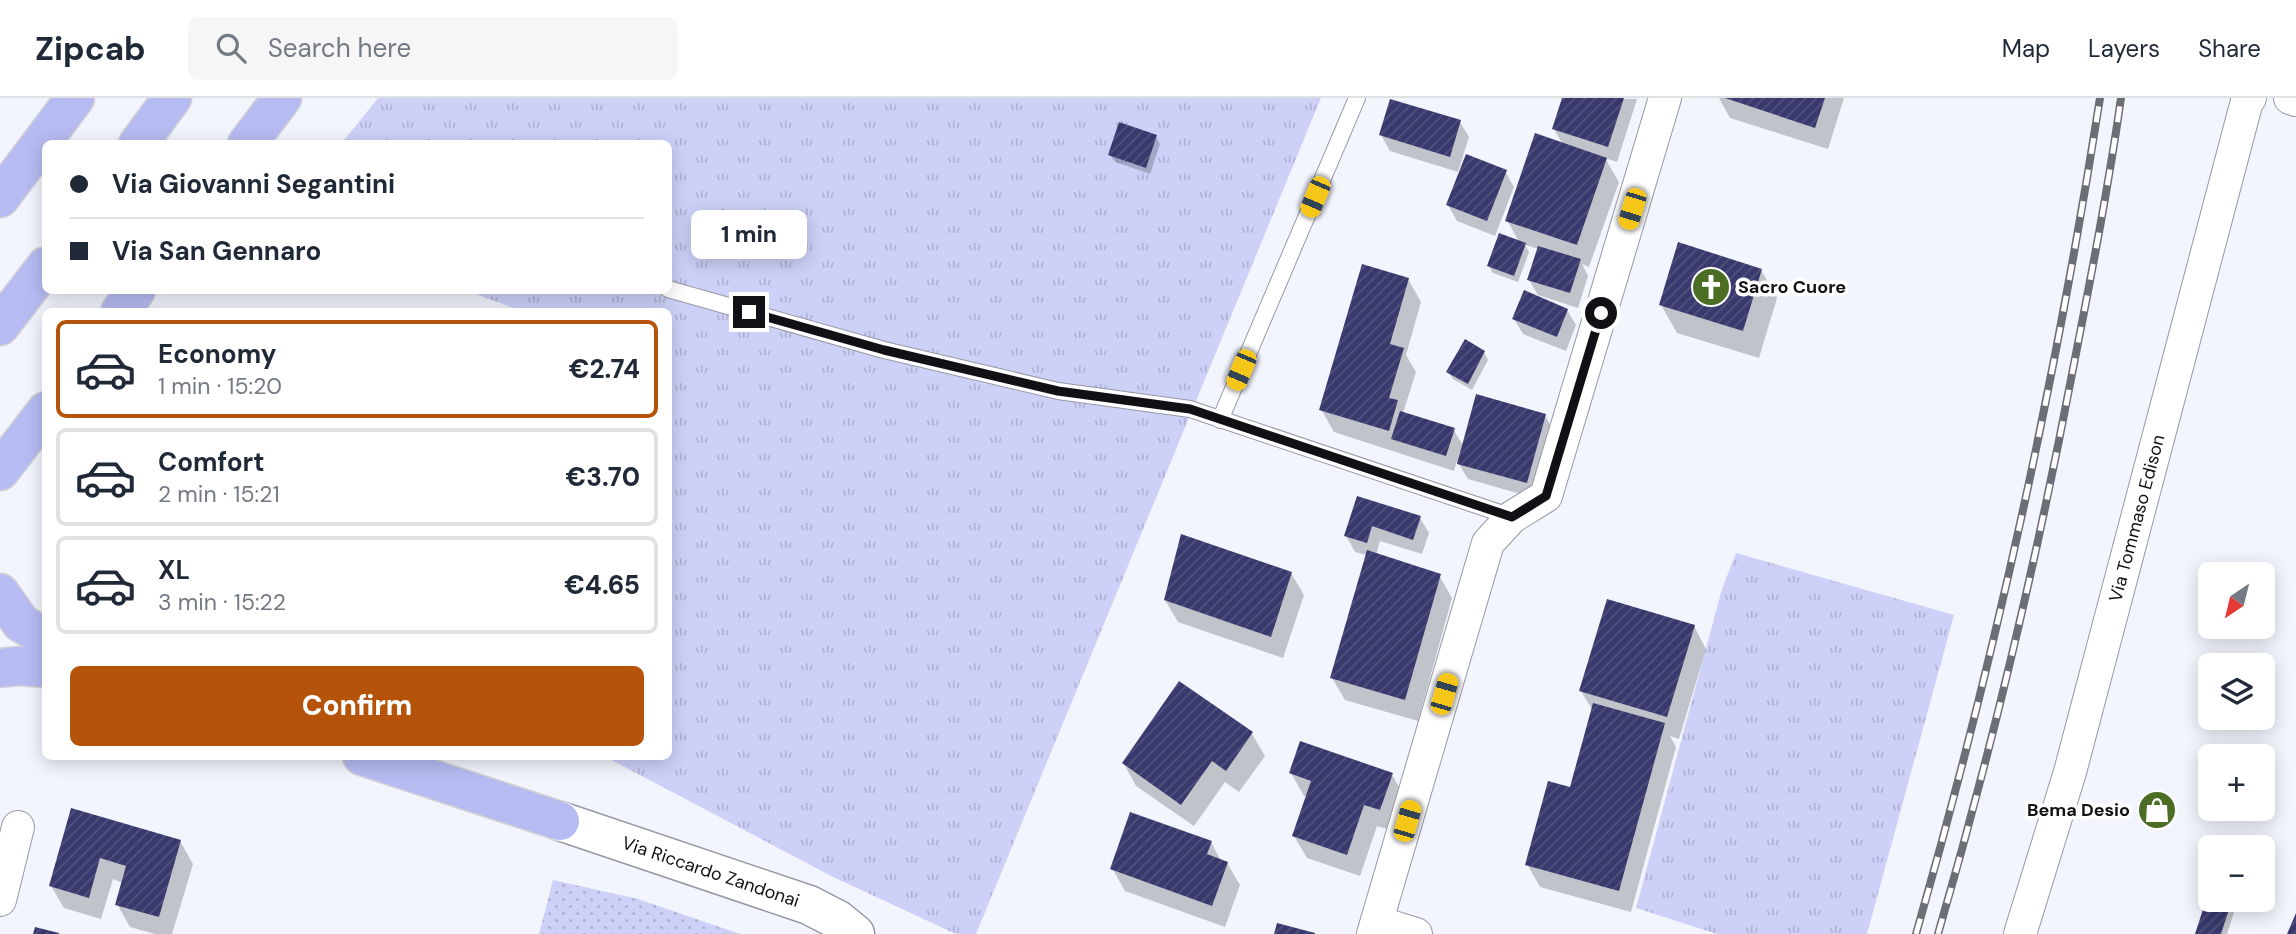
<!DOCTYPE html>
<html lang="en">
<head>
<meta charset="utf-8">
<style>
	:root { --surface:#fff; --page:#f6f6f7; --text:#1f2937; --muted:#747a83; --line:#e0e1e3; --accent:#b45309 }
	body { margin:0; font-family:"DM Sans",sans-serif; background:var(--page); color:var(--text); height:100vh; display:flex; flex-direction:column; font-size:26px; white-space:nowrap }
	* { box-sizing:border-box; margin:0 }
	p { font-size:23px; color:var(--muted) }
	.icon { flex:none; width:38px; height:38px; fill:none; stroke:currentColor; stroke-width:2; stroke-linecap:round; stroke-linejoin:round }
	.map { position:relative; flex:1; overflow:hidden }
	.side { position:absolute; left:42px; top:210px; width:630px; height:452px; display:flex; flex-direction:column; background:var(--surface); border-radius:10px; box-shadow:0 4px 18px #0003 }
	.side>* { flex:none }
	.hud { position:absolute; left:42px; top:42px; width:630px; height:154px; border-radius:10px; box-shadow:0 4px 18px #0003; display:grid; align-content:center; height:154px; padding:0 28px; background:var(--surface) }
	.needle { width:46px; rotate:215deg }
	.fabs { position:absolute; left:2198px; top:464px; display:grid; gap:14px }
	.fabs a { display:grid; place-items:center; width:77px; height:77px; border-radius:10px; background:var(--surface); box-shadow:0 4px 18px #0003; font-size:35px }
	.end { position:absolute; width:32px; height:32px; margin:-16px; border:9px solid #101015; background:#fff; box-shadow:0 0 0 4px #fff }
	.from { border-radius:50% }
	.bubble { position:absolute; height:49px; border-radius:10px; background:var(--surface); box-shadow:0 4px 18px #0003; font-size:23px; font-weight:800; line-height:49px; text-align:center }
	.car { position:absolute; width:21px; height:42px; margin:-21px -10px; border-radius:9px; box-shadow:0 0 5px 2px #0007; background:linear-gradient(#f5c518 24%,#345 0 40%,#f5c518 0 76%,#345 0 86%,#f5c518 0) }
	.hud b { display:flex; align-items:center; gap:24px; height:66px; font-size:26px }
	.hud b+b { border-top:2px solid var(--line) }
	.hud i { width:18px; height:18px; background:var(--text) }
	ul { padding:12px 0 0; list-style:none }
	li { display:flex; align-items:center; gap:21px; height:98px; margin:0 14px 10px; padding:0 14px; border:4px solid var(--line); border-radius:10px }
	li div { flex:1 }
	li b { display:block; font-size:26px }
	li em { font-style:normal; font-weight:800 }
	li.active { border-color:var(--accent) }
	li>.icon { width:63px; height:63px; stroke-width:1.5 }
	.primary-button { display:flex; gap:14px; margin-top:auto; padding:14px 28px }
	.primary-button a { flex:1; height:80px; border-radius:10px; background:var(--accent); color:#fff; font-size:28px; font-weight:800; line-height:80px; text-align:center }
	header { display:flex; align-items:center; gap:42px; box-sizing:border-box; height:98px; padding:0 35px; background:var(--surface); border-bottom:2px solid var(--line) }
	header strong { font-size:33px }
	nav { display:flex; gap:38px; margin-inline-start:auto; font-size:24px }
	.search { width:490px; height:63px; background:var(--page); display:flex; align-items:center; gap:18px; box-sizing:border-box; padding:0 24px; border-radius:10px; color:var(--muted); font-size:26px }
	.map>svg:first-child { display:block }
	.grass { fill:url(#grass-dots) }
	.park { fill:url(#park-tufts) }
	.shadow { fill:#0003 }
	.building { fill:url(#building-hatch) }
	.lines { fill:none; stroke-linecap:round; stroke-linejoin:round }
	.lane-casing { stroke:#9798a4; stroke-width:18 }
	.street-casing { stroke:#9798a4; stroke-width:34 }
	.secondary-casing { stroke:#9798a4; stroke-width:41 }
	.highway-casing { stroke:#d4d4d5; stroke-width:41 }
	.lane { stroke:#fff; stroke-width:16 }
	.street { stroke:#fff; stroke-width:32 }
	.secondary { stroke:#fff; stroke-width:38 }
	.highway { stroke:#b6bbf2; stroke-width:38 }
	.rail-casing { stroke:#6d6e75; stroke-width:8 }
	.rail { stroke:#fff; stroke-width:5; stroke-dasharray:16; stroke-linecap:butt }
	.route { stroke:#101015; stroke-width:9 }
	.labels { text-anchor:middle; dominant-baseline:central; stroke-width:7; stroke-linejoin:round; paint-order:stroke }
	.poi-label { font-size:18px; font-weight:bold; fill:#101015; stroke:#fff; text-anchor:start }
	.street-label { font-size:18px; fill:#101015; stroke:#fff }
</style>
</head>
<body>
<header>
<strong>Zipcab</strong>
<div class="search"><svg class="icon" aria-label="search" viewBox="0 0 24 24"><circle cx="10" cy="10" r="6"/><path d="M15 15l6 6"/></svg>Search here</div>
<nav><a>Map</a><a>Layers</a><a>Share</a></nav>
</header>
<div class="map">
<svg width="2296" height="836" viewBox="0 0 2296 836">
	<defs>
		<pattern id="grass-dots" width="8" height="8" patternUnits="userSpaceOnUse" patternTransform="scale(1.75)"><rect width="8" height="8" fill="#cdd1f8"/><path d="M2 2h.1M6 6h.1" fill="none" stroke="#afb2d4" stroke-width="1.8" stroke-linecap="round"/></pattern>
		<pattern id="park-tufts" width="24" height="20" patternUnits="userSpaceOnUse" patternTransform="scale(1.75)"><rect width="24" height="20" fill="#cdd1f8"/><path d="M3 7l-1-3M5 7V3M7 7l1-3M15 17l-1-3M17 17v-4M19 17l1-3" fill="none" stroke="#afb2d4"/></pattern>
		<pattern id="building-hatch" width="6" height="6" patternUnits="userSpaceOnUse" patternTransform="scale(1.75)"><rect width="6" height="6" fill="#38396d"/><path d="M-1 1l2-2M0 6l6-6M5 7l2-2" fill="none" stroke="#51527c"/></pattern>
	</defs>
	<rect width="100%" height="100%" fill="#f2f4fe"/>
	<path class="grass" d="M553 782 638 801 740 836H539Z"/>
	<path class="park" d="M378 0H1321L976 836H956L831 778 604 658H668V214L522 213 467 193 668 192V46H341Z
		M1736 455 1954 517 1867 836H1717L1636 810 1722 491Z"/>
	<path class="shadow" d="M1564 0 1637 1 1617 64 1605 60 1619 84 1589 169 1582 166 1588 178 1578 210 1538 197 1529 182 1539 151 1525 147 1529 154 1518 184 1493 175 1488 167 1519 144 1507 122 1563 47 1554 31Z
		M1719 0H1844L1828 51 1730 20Z
		M1460 24 1469 39 1458 74 1390 53 1381 37Z
		M1156 39 1160 46 1150 76 1115 64 1110 57Z
		M1505 73 1514 89 1495 138 1457 123 1448 107Z
		M1761 172 1777 200 1759 260 1677 235 1661 207Z
		M1408 181 1421 204 1406 257 1416 274 1403 315 1453 331 1464 349 1545 318 1554 333 1535 400 1468 381 1457 363 1454 373 1334 334 1321 311Z
		M1567 212 1576 227 1566 253 1523 236 1514 221Z
		M1484 254 1488 262 1472 292 1453 281 1448 274Z
		M1359 400 1420 420 1429 435 1422 456 1380 443 1376 457 1439 477 1452 500 1418 623 1345 602 1332 580 1367 457 1355 454 1346 438Z
		M1291 475 1304 497 1283 560 1178 524 1165 502Z
		M1694 528 1706 551 1679 641 1670 638 1676 649 1631 814 1540 789 1527 766 1571 691 1593 613 1581 593Z
		M1252 636 1265 658 1239 694 1225 684 1194 728 1136 688 1124 666Z
		M1291 675 1392 677 1405 699 1393 733 1377 728 1360 778 1307 760 1294 738 1308 699 1304 698Z
		M73 712 180 743 193 766 172 836H155L130 829 117 806 123 785 113 781 101 821 64 810 51 788Z
		M1211 744 1221 763 1227 765 1240 787 1225 829 1125 793 1112 770Z
		M2210 794V802H2235L2237 805 2227 836H2197Z"/>
	<path class="building" d="M1562 0H1624L1608 49 1552 31Z
		M1725 0H1825L1815 30Z
		M1390 1 1461 22 1450 59 1379 37Z
		M1119 24 1157 37 1146 70 1108 57Z
		M1535 35 1607 60 1577 147 1505 123Z
		M1466 56 1507 72 1487 123 1446 107Z
		M1499 135 1526 145 1514 178 1487 168Z
		M1678 144 1762 171 1743 233 1659 207Z
		M1538 148 1581 161 1570 195 1527 182Z
		M1362 166 1409 180 1390 246 1404 250 1389 300 1398 302 1389 333 1319 312Z
		M1524 192 1568 211 1557 239 1512 221Z
		M1465 241 1485 253 1468 286 1446 274Z
		M1476 296 1546 316 1527 385 1457 366Z
		M1400 313 1455 330 1446 358 1391 341Z
		M1357 398 1421 418 1413 442 1372 428 1367 445 1344 438Z
		M1181 436 1292 474 1271 539 1164 502Z
		M1367 452 1441 476 1405 602 1330 580Z
		M1607 501 1695 527 1667 619 1579 593Z
		M1179 583 1253 634 1226 673 1212 663 1181 707 1122 665Z
		M1593 605 1665 625 1619 793 1525 767 1548 683 1570 689Z
		M1300 643 1393 675 1380 712 1364 707 1347 757 1292 738 1311 683 1289 675Z
		M71 710 181 742 159 819 115 807 126 768 100 760 89 800 49 788Z
		M1130 714 1212 743 1207 756 1228 764 1212 808 1110 771Z
		M2210 790V802H2232L2221 836H2195Z
		M2296 815V836H2287Z
		M1277 825 1315 835V836H1274Z
		M35 829 59 835V836H33Z"/>
	<g class="lines">
		<defs>
			<path id="lane" d="M668 191 884 252 1058 293 1190 311 1512 419
				M1220 322 1357 0"/>
			<g id="street">
				<path d="M2290 0 2296 2"/>
				<path d="M0 802 18 729"/>
				<path d="M1377 824 1416 836"/>
				<path d="M1373 836 1488 445 1512 419 1546 398 1665 0"/>
				<path id="s1" d="M2020 836 2070 674 2247 3 2250 0"/>
			</g>
			<g id="secondary">
				<path id="s2" d="M560 723 809 807 838 822 855 836"/>
			</g>
			<path id="highway" d="M138 46 172 0
				M247 46 282 0
				M0 100 75 0
				M120 214 136 192
				M0 228 46 168
				M0 373 46 313
				M0 495 21 525 46 540
				M0 570 18 568 46 570
				M362 658 560 723"/>
		</defs>
		<use href="#lane" class="lane-casing"/>
		<use href="#street" class="street-casing"/>
		<use href="#secondary" class="secondary-casing"/>
		<use href="#highway" class="highway-casing"/>
		<use href="#lane" class="lane"/>
		<use href="#street" class="street"/>
		<use href="#secondary" class="secondary"/>
		<use href="#highway" class="highway"/>
		<defs>
			<path id="rail" d="M1916 836C1995 561 2056 282 2100 0
				M1938 836C1992 651 2036 465 2072 276 2090 184 2108 92 2121 0"/>
		</defs>
		<use href="#rail" class="rail-casing"/>
		<use href="#rail" class="rail"/>
	</g>
	<g class="lines">
		<path class="route" d="M749 214 884 252 1058 293 1190 311 1512 419 1546 398 1601 215"/>
	</g>
	<defs>
		<symbol id="church-disc" viewBox="-11 -11 22 22"><circle r="9.5" fill="#4c6d24" stroke="#fff"/><path d="M-1.2-6h2.4v3.5h3.3v2.4h-3.3V6h-2.4V-.1h-3.3v-2.4h3.3Z" fill="#fff"/></symbol>
		<symbol id="shop-disc" viewBox="-11 -11 22 22"><circle r="9.5" fill="#4c6d24" stroke="#fff"/><path d="M-5-2.5h2.3a2.7 3.5 0 0 1 5.4 0H5L5.5 6h-11ZM-1.5-2.5h3a1.5 2.3 0 0 0-3 0Z" fill="#fff"/></symbol>
	</defs>
	<g fill-rule="evenodd">
		<use href="#church-disc" x="1689" y="167" width="44" height="44"/>
		<use href="#shop-disc" x="2135" y="690" width="44" height="44"/>
	</g>
	<g class="labels">
		<g class="poi-label">
			<text x="1738" y="189">Sacro Cuore</text>
			<text x="2130" y="712" text-anchor="end">Bema Desio</text>
		</g>
		<g class="street-label">
			<text stroke="none"><textPath href="#s1" startOffset="432">Via Tommaso Edison</textPath></text>
			<text stroke="none"><textPath href="#s2" startOffset="159">Via Riccardo Zandonai</textPath></text>
		</g>
	</g>
</svg>
<div class="fabs">
<a><svg class="needle" viewBox="-14 -14 28 28"><path d="M0-13l5 13h-10z" fill="#e53935"/><path d="M0 13l5-13h-10z" fill="#747a83"/></svg></a>
<a><svg class="icon" aria-label="layers" viewBox="0 0 24 24"><path d="M12 4l9 5-9 5-9-5zM3 14l9 5 9-5"/></svg></a>
<a>+</a>
<a>−</a>
</div>
<i class="end from" style="left:1601px;top:215px"></i>
<i class="end" style="left:749px;top:214px"></i>
<div class="bubble" style="left:691px;top:112px;width:116px">1 min</div>
<i class="car" style="left:1315px;top:99px;rotate:203deg"></i>
<i class="car" style="left:1632px;top:111px;rotate:197deg"></i>
<i class="car" style="left:1241px;top:272px;rotate:203deg"></i>
<i class="car" style="left:1444px;top:596px;rotate:16deg"></i>
<i class="car" style="left:1407px;top:723px;rotate:16deg"></i>
<div class="hud">
<b><i class="from"></i>Via Giovanni Segantini</b>
<b><i></i>Via San Gennaro</b>
</div>
<section class="side">
<ul>
<li class="active"><svg class="icon" aria-label="car" viewBox="0 0 24 24"><path d="M5 17H2v-5l4-1 3-4h7l3 4 3 1v5h-3M9 17h6M6 11h13"/><circle cx="7" cy="17" r="2"/><circle cx="17" cy="17" r="2"/></svg><div><b>Economy</b><p>1 min · 15:20</p></div><em>€2.74</em></li>
<li><svg class="icon" aria-label="car" viewBox="0 0 24 24"><path d="M5 17H2v-5l4-1 3-4h7l3 4 3 1v5h-3M9 17h6M6 11h13"/><circle cx="7" cy="17" r="2"/><circle cx="17" cy="17" r="2"/></svg><div><b>Comfort</b><p>2 min · 15:21</p></div><em>€3.70</em></li>
<li><svg class="icon" aria-label="car" viewBox="0 0 24 24"><path d="M5 17H2v-5l4-1 3-4h7l3 4 3 1v5h-3M9 17h6M6 11h13"/><circle cx="7" cy="17" r="2"/><circle cx="17" cy="17" r="2"/></svg><div><b>XL</b><p>3 min · 15:22</p></div><em>€4.65</em></li>
</ul>
<div class="primary-button"><a>Confirm</a></div>
</section>
</div>
</body>
</html>
